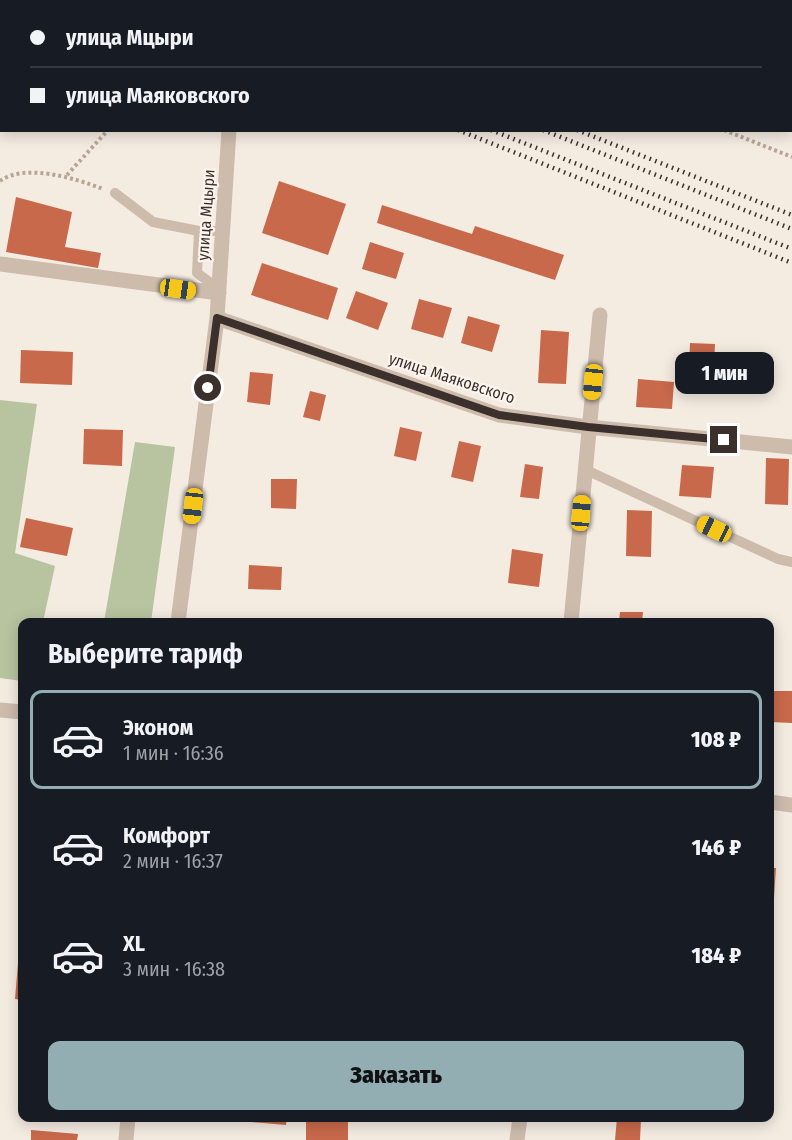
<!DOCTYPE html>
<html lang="ru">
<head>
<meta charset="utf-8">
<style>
	:root { --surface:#171b24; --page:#242831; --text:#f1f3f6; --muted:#9ea1a6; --line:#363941; --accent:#92aeb2 }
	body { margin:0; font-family:"Fira Sans Condensed",sans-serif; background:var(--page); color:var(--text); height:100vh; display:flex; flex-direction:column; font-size:22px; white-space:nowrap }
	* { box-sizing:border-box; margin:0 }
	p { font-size:20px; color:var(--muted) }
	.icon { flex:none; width:33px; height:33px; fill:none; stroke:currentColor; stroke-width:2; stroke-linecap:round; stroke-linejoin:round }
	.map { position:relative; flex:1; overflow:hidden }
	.details { position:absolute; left:18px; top:618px; width:756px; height:504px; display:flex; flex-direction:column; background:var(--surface); border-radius:12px; box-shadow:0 3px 15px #0003 }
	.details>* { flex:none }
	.guide { position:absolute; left:0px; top:0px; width:792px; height:132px; box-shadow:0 3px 15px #0003; display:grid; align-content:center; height:132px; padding:0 30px; background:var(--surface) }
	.end { position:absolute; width:27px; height:27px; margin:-14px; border:8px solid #3b302b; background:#fff; box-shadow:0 0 0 3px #fff }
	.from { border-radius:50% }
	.bubble { position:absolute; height:42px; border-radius:12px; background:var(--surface); box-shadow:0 3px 15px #0003; font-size:20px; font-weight:800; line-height:42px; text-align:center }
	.car { position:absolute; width:18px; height:36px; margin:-18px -9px; border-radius:8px; box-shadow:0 0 4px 2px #0007; background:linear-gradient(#f5c518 24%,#345 0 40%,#f5c518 0 76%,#345 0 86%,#f5c518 0) }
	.guide b { display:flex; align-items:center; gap:21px; height:57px; font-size:22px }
	.guide b+b { border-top:2px solid var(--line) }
	.guide i { width:15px; height:15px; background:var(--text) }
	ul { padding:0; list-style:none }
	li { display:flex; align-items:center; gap:18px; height:99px; margin:0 12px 9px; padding:0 18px; border:3px solid transparent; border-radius:12px }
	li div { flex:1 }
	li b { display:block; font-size:22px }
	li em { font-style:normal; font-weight:800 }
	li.active { border-color:var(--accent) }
	li>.icon { width:54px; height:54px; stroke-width:1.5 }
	h2 { padding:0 30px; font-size:27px; line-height:72px }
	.button { display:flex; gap:12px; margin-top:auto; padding:12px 30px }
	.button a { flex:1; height:69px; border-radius:12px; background:var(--accent); color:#111; font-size:24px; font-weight:800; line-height:69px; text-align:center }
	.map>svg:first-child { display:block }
	.green { fill:#b8c4a0 }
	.building { fill:#c8694b }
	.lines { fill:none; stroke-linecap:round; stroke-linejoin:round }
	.path { stroke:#b9a596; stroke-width:4; stroke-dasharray:3 3; stroke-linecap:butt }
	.lane { stroke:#cdbbac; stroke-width:10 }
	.street { stroke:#cdbbac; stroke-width:15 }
	.secondary { stroke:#a18a7d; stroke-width:15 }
	.rail { stroke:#3b302b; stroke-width:4.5; stroke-dasharray:1.5 4.5; stroke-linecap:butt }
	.route { stroke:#3b302b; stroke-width:8 }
	.labels { text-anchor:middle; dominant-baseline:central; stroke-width:4.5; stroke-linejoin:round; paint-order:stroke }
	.street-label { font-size:16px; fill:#3b302b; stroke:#fbf5ee }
</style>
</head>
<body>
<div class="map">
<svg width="792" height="1140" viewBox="0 0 792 1140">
	<rect width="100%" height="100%" fill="#f4ebe1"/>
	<path class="green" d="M0 400 37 404 15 553 55 566 43 622H22V681L0 678Z
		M135 442 175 447 151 622H104Z"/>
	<path class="building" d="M279 181 346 204 328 255 262 233Z
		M16 197 72 212 65 247 101 253 98 268 6 252Z
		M382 205 472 234 475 226 564 255 555 280 377 223Z
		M370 242 404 253 396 279 362 269Z
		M262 263 338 288 328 320 251 295Z
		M356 291 388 303 378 330 346 318Z
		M419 299 452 308 443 338 411 329Z
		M468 316 500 325 492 352 461 343Z
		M541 330 569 332 566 384 538 383Z
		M690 343 715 344 714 368 689 367Z
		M21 350 73 352 72 385 20 383Z
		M250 372 273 374 270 405 247 402Z
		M638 379 674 382 672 409 636 407Z
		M310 391 326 395 320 421 303 417Z
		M400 427 422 432 416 461 394 456Z
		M84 429 123 430 122 466 83 464Z
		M459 441 481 446 473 482 451 477Z
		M766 458 789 459 788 505 765 504Z
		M525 464 543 467 539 499 520 497Z
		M682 465 714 467 711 498 679 496Z
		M271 479H297L296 509 271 508Z
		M627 510 652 511 651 557 626 556Z
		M26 518 73 528 67 556 20 547Z
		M512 549 543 554 539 587 508 583Z
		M249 565 282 567 281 590 248 589Z
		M620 612H643L642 622H619Z
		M770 691H792V723L770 722Z
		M770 868H776L774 898H770Z
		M18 963 22 964V1000L15 999Z
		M252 1118H287L286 1125 251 1122Z
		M617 1118 641 1120 640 1140H615Z
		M306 1119 348 1120V1140H306Z
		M31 1130 78 1134 77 1140H31Z"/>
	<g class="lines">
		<path class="path" d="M380 0 384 2
			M442 0 446 2
			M790 69H792
			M724 130 792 157
			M67 175 108 130
			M0 181C25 163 75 178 103 189"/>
		<path class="lane" d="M115 193 153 222 199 231
			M219 289 197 273 199 231H223
			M584 469 778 559 792 562"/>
		<path class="street" d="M0 25H2
			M0 264 219 293
			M217 318 499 415 588 427 792 447
			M178 622 217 318 229 130
			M571 622 600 315
			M0 710 22 712
			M770 802 792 805
			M126 1140 128 1118
			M517 1140 520 1118"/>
		<path class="secondary" d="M535 0 544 2
			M790 43H792"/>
		<path class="rail" d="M128 0 131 2
			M161 0 165 2
			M213 0 217 2
			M246 0 250 2
			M458 130 792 263
			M491 130 792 249
			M543 130 792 229
			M577 130 792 215"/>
	</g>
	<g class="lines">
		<path class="route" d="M208 388 217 318 499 415 588 427 724 440"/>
	</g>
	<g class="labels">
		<g class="street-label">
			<text transform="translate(206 215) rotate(-86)">улица Мцыри</text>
			<text transform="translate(452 378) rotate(18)">улица Маяковского</text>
		</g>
	</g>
</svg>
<i class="end from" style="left:208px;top:388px"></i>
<i class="end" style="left:724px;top:440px"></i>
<div class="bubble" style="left:675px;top:352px;width:99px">1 мин</div>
<i class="car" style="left:178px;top:289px;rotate:98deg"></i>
<i class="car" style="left:593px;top:382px;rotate:186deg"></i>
<i class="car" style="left:193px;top:506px;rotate:187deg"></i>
<i class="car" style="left:581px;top:513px;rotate:5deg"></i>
<i class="car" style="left:714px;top:529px;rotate:295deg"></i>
<div class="guide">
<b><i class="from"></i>улица Мцыри</b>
<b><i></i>улица Маяковского</b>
</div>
<section class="details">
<h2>Выберите тариф</h2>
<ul>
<li class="active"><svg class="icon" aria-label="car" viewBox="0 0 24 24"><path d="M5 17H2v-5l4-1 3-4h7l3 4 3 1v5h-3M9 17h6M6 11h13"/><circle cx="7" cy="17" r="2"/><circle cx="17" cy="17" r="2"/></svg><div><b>Эконом</b><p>1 мин · 16:36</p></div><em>108 ₽</em></li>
<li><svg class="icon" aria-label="car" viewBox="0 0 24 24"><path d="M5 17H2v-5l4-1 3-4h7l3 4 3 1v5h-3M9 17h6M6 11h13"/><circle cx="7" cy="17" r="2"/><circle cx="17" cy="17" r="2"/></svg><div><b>Комфорт</b><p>2 мин · 16:37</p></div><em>146 ₽</em></li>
<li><svg class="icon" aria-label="car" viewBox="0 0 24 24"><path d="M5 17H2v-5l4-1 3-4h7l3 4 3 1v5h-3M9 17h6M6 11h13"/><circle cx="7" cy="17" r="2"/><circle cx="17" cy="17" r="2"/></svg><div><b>XL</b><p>3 мин · 16:38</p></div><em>184 ₽</em></li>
</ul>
<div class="button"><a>Заказать</a></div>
</section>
</div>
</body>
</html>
